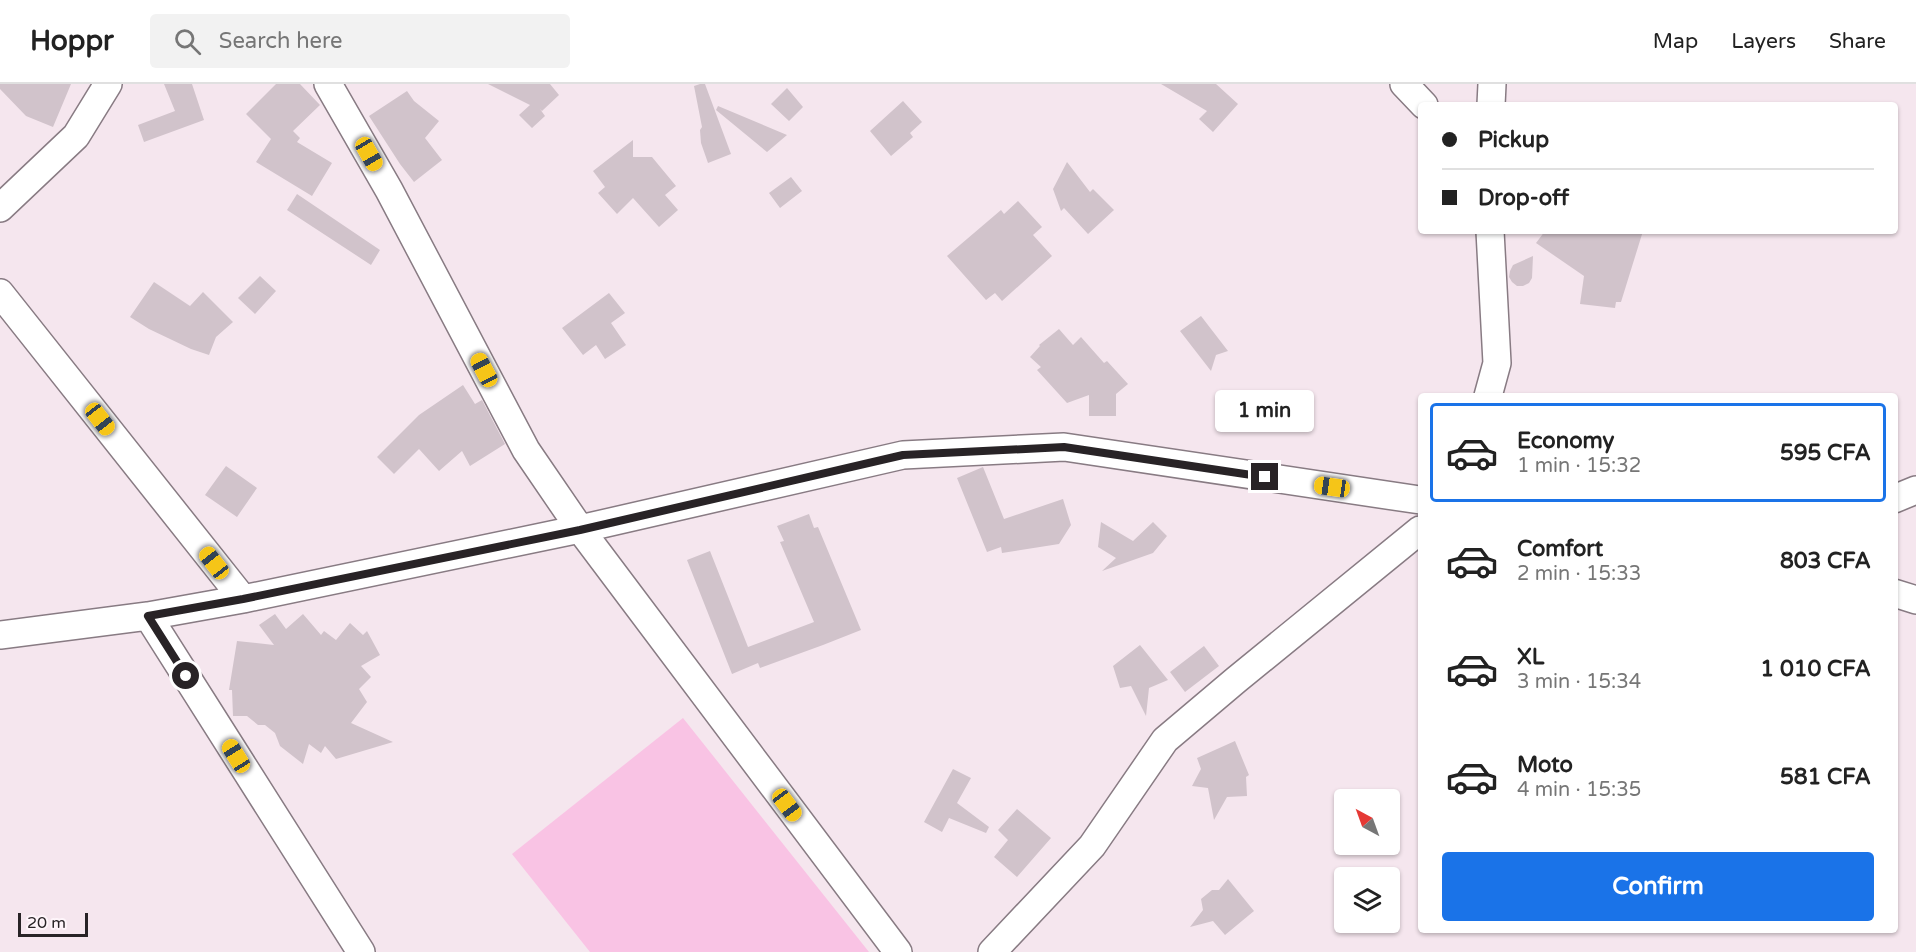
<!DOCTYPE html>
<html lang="en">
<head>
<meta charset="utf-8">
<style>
	:root { --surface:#fff; --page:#f2f2f2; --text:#222; --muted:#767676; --line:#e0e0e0; --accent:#1a73e8 }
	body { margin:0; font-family:"Varela Round",sans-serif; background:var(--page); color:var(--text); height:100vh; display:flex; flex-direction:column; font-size:22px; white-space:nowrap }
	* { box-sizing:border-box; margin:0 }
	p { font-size:20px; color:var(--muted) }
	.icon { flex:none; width:33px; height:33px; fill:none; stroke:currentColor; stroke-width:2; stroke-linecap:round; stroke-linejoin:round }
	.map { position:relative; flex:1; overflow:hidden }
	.drawer { position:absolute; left:1418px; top:309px; width:480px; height:540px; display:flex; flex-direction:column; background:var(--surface); border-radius:6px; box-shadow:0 2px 4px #0004 }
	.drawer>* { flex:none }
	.banner { position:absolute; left:1418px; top:18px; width:480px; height:132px; border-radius:6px; box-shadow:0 2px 4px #0004; display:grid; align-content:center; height:132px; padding:0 24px; background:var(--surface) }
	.needle { width:39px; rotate:319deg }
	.controls { position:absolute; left:1334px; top:705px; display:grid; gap:12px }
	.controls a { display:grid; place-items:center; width:66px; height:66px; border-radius:6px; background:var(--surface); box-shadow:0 2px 4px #0004; font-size:30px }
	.scale { position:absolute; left:18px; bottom:15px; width:70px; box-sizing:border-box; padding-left:6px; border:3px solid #282326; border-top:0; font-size:16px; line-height:21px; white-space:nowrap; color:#282326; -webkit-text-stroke:4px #fef5fa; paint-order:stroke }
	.end { position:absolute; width:27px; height:27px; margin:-14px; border:8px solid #282326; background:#fff; box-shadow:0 0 0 3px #fff }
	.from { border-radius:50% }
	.bubble { position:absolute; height:42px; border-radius:6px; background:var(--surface); box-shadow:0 2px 4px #0004; font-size:20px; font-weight:700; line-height:42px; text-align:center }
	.car { position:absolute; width:18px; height:36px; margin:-18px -9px; border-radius:8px; box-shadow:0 0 4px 2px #0007; background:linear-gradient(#f5c518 24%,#345 0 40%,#f5c518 0 76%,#345 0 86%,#f5c518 0) }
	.banner b { display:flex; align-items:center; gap:21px; height:57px; font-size:22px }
	.banner b+b { border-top:2px solid var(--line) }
	.banner i { width:15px; height:15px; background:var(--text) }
	ul { padding:10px 0 0; list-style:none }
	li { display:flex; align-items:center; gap:18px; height:99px; margin:0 12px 9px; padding:0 12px; border:3px solid transparent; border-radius:6px }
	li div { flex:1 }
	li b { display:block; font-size:22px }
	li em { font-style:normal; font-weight:700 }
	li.current { border-color:var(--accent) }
	li>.icon { width:54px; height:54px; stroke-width:1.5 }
	.cta { display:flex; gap:12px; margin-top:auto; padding:12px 24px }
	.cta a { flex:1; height:69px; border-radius:6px; background:var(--accent); color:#fff; font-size:24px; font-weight:700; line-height:69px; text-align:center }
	header { display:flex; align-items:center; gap:36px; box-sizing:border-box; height:84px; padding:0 30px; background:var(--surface); border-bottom:2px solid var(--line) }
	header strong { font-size:28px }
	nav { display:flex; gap:33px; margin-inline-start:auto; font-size:21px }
	.search { width:420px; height:54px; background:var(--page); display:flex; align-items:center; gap:15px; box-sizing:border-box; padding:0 21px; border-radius:6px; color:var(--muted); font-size:22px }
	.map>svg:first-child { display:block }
	.green { fill:#f9c3e4 }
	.building { fill:#d1c3cb }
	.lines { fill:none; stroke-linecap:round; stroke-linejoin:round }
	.street-casing { stroke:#887b83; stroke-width:30 }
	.street { stroke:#fff; stroke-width:27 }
	.route { stroke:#282326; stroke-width:8 }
</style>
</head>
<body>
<header>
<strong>Hoppr</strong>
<div class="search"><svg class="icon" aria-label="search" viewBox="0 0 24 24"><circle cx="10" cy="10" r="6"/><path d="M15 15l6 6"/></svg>Search here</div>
<nav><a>Map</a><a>Layers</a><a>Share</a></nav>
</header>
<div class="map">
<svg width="1916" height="868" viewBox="0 0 1916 868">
	<rect width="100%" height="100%" fill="#f5e6ee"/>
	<path class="green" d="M683 634 869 868H590L512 770Z"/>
	<path class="building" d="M0 0H71L53 43 26 32 0 5Z
		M164 0H192L204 36 144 58 138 41 175 27Z
		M276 0H300L320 21 293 47 300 54 297 58 332 79 312 112 256 78 271 55 246 30Z
		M488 0H550L559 11 542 27 540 25 545 32 532 44 519 31 530 21Z
		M700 0H705L731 70 708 79 701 59 700 46 702 43 694 2Z
		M1161 0H1216L1238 20 1213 48 1199 35 1207 27Z
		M787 4 803 23 789 37 771 20Z
		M407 7 414 17 439 37 425 54 442 76 414 98 400 80 369 32Z
		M903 17 922 38 910 49 913 53 891 72 870 47Z
		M718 22 787 51 767 68 716 26Z
		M633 56V73H652L676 102 665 111 678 126 659 143 633 114 617 130 598 109 605 103 593 87Z
		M1067 78 1090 108 1093 105 1114 126 1088 150 1064 124 1061 127 1053 105Z
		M791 93 802 107 780 124 769 109Z
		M297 110 380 166 371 181 287 126Z
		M1018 117 1042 143 1033 151 1052 172 1002 217 995 209 986 216 947 172 1001 126 1004 130Z
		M1545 147H1643L1621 218H1616L1615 224 1580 220 1584 192 1536 159Z
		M1533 172 1532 194 1529 199 1523 202H1517L1512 198 1509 193 1510 187 1513 181Z
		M260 192 276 207 255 230 238 214Z
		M154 198 190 222 203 208 233 238 216 253 209 271 191 265 149 245 130 233Z
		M609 209 625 229 611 239 626 261 605 275 596 261 583 271 562 244Z
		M1201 232 1228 267 1216 271 1211 287 1180 247Z
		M1059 245 1073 261 1081 253 1104 279 1107 277 1128 300 1116 310V332H1089V311L1067 319 1037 286 1041 283 1030 273 1040 262 1039 261Z
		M463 301 475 320 482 316 505 360 470 382 462 367 439 387 419 365 394 390 377 373 419 331Z
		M226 382 257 404 237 433 205 411Z
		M983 383 1004 435 1063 415 1071 441 1059 460 1002 469 1001 463 987 468 957 394Z
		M809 430 814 444 818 443 861 546 823 561 760 584 758 579 732 590 687 476 710 467 748 563 814 538 780 458 784 457 777 442Z
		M1101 438 1133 457 1153 438 1167 452 1153 469 1102 487 1116 474 1098 463Z
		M275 530 286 545 303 530 321 551 324 547 336 556 350 539 363 551 367 547 380 571 361 582 371 593 359 605 367 618 351 639 393 658 336 675 325 662 321 669 309 660 303 680 280 662 275 649 265 641H258L247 632H233L232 606H229L237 557 274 561 259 541Z
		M1140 561 1168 596 1149 604 1146 632 1131 602 1120 604 1113 582Z
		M1204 562 1219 582 1185 608 1170 588Z
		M1235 657 1249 691 1246 693 1247 712 1227 713 1214 736 1208 704 1192 702 1201 685 1197 674Z
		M953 685 971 694 957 719 989 743 986 749 949 734 942 748 924 738Z
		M1017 725 1051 754 1017 793 994 773 1008 756 998 746Z
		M1228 795 1254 827 1225 851 1213 837 1190 843 1203 826 1201 815 1212 806H1219Z"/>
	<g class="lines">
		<defs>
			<path id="street" d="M328 0 389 106 526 366 580 445 898 868
				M1404 0 1424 21
				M1491 21 1492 0
				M0 124 76 52 108 0
				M0 209 243 515
				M1488 312 1497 279 1490 147
				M1894 415 1916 406
				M1894 509 1916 516
				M148 532 361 868
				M0 551 148 532 243 515 580 445 903 371 1064 363 1420 416
				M992 868 1092 762 1165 656 1236 596 1420 446"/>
		</defs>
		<use href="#street" class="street-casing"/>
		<use href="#street" class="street"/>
	</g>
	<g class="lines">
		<path class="route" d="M186 592 148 532 243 515 580 446 903 371 1064 363 1265 393"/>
	</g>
</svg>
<div class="controls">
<a><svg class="needle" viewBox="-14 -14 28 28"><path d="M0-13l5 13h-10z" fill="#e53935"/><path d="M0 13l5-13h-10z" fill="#767676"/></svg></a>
<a><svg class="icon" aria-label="layers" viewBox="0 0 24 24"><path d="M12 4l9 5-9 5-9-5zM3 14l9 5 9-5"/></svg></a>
</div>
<div class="scale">20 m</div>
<i class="end from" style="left:186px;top:592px"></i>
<i class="end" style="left:1265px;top:393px"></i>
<div class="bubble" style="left:1215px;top:306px;width:99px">1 min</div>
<i class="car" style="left:369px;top:70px;rotate:150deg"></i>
<i class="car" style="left:484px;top:286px;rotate:332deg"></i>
<i class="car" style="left:100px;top:335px;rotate:142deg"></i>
<i class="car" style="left:1332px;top:403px;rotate:278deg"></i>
<i class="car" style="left:214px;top:479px;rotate:322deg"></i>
<i class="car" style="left:236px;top:672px;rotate:328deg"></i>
<i class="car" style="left:787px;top:721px;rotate:143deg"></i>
<div class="banner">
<b><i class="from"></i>Pickup</b>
<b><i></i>Drop-off</b>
</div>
<section class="drawer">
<ul>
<li class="current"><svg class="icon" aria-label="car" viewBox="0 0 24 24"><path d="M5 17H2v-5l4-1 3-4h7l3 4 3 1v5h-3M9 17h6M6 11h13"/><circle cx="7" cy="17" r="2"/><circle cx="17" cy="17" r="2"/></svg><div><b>Economy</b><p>1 min · 15:32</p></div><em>595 CFA</em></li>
<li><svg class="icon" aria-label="car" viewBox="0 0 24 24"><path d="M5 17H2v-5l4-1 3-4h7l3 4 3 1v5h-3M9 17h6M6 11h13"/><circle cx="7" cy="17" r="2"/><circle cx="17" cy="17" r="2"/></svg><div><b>Comfort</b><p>2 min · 15:33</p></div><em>803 CFA</em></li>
<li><svg class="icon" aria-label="car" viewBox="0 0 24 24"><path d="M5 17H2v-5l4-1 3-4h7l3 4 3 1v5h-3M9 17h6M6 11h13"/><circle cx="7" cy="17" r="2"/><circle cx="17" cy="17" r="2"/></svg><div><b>XL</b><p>3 min · 15:34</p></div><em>1 010 CFA</em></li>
<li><svg class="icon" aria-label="car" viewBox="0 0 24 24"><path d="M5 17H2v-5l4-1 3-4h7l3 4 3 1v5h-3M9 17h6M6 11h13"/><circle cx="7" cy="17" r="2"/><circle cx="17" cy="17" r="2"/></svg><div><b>Moto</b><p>4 min · 15:35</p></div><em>581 CFA</em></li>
</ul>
<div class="cta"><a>Confirm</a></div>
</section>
</div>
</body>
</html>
